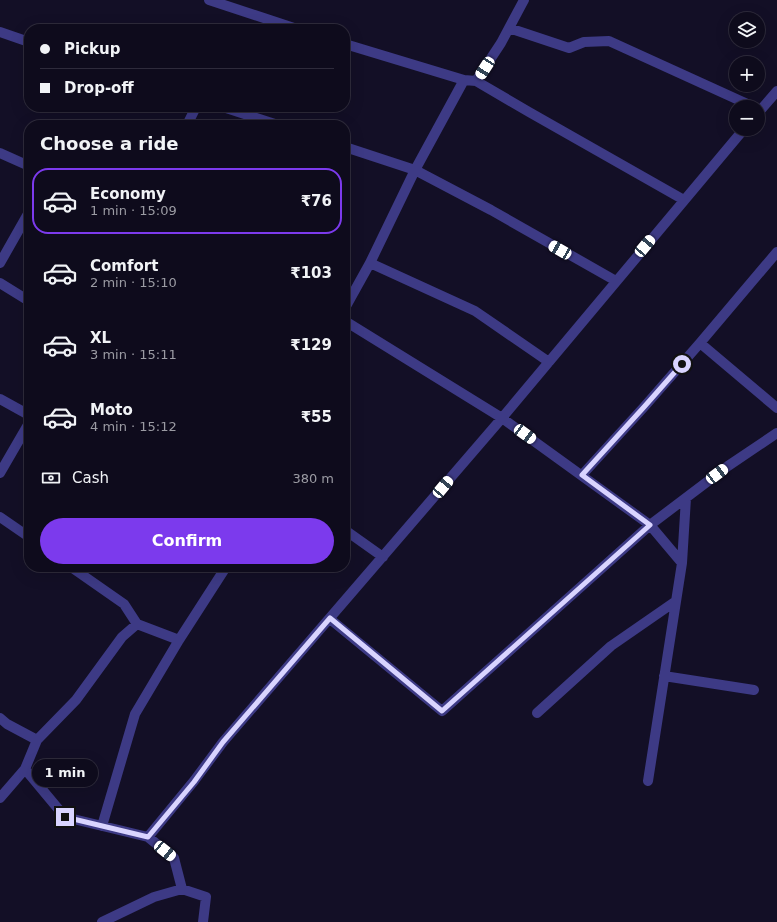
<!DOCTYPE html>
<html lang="en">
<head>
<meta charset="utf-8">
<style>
	:root { --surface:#0e0b1c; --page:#171425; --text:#f1f3f6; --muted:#9b9ba3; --line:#2e2b3b; --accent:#7c3aed }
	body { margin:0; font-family:"DejaVu Sans",sans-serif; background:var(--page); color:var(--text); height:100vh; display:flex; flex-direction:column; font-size:15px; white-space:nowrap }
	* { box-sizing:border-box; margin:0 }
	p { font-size:13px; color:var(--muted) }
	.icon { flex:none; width:22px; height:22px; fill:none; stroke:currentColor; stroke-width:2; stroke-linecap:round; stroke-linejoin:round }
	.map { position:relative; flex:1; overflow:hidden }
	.sheet { position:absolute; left:24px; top:120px; width:326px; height:452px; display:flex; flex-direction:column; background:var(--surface); border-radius:16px; box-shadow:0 4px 16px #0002,0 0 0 1px var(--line) }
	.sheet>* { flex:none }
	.hud { position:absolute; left:24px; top:24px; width:326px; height:88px; border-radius:16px; box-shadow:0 4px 16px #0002,0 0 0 1px var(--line); display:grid; align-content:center; height:88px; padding:0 16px; background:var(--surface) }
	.fabs { position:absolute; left:729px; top:12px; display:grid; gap:8px }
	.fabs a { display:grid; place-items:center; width:36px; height:36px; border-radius:50%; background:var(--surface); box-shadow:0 4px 16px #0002,0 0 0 1px var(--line); font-size:20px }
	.end { position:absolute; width:18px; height:18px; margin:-9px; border:5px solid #d9d4ff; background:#111; box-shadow:0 0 0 2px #111 }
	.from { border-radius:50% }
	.bubble { position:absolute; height:28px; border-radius:14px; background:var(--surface); box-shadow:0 4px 16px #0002,0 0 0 1px var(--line); font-size:13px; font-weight:800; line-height:28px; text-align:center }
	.car { position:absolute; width:12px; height:24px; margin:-12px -6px; border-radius:5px; box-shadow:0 0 3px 1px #0007; background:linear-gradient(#fff 24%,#345 0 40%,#fff 0 76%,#345 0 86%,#fff 0) }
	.hud b { display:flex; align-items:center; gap:14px; height:38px; font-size:15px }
	.hud b+b { border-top:1px solid var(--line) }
	.hud i { width:10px; height:10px; background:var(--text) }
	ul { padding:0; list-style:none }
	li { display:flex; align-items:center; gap:12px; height:66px; margin:0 8px 6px; padding:0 8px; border:2px solid transparent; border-radius:16px }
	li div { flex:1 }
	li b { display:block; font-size:15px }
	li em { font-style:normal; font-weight:800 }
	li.current { border-color:var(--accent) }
	li>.icon { width:36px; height:36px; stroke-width:1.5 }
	h2 { padding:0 16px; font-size:18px; line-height:48px }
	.pay { display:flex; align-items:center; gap:10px; height:44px; padding:0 16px; font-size:15px }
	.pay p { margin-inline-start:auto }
	.button { display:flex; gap:8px; margin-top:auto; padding:8px 16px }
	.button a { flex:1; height:46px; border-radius:24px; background:var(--accent); color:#fff; font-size:16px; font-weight:800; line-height:46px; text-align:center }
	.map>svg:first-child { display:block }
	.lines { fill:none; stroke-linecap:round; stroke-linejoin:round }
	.minor { stroke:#3d3a85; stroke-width:10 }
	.route { stroke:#d9d4ff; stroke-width:5 }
</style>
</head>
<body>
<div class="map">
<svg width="777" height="922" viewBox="0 0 777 922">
	<rect width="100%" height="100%" fill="#130f26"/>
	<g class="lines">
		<path class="minor" d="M209 0 297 29
			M509 28 569 48 584 42 609 41 754 107
			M0 32 29 42
			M345 44 464 80
			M476 81 529 112 684 200
			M223 107 278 125
			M758 113 777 91
			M187 125 196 107
			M345 147 415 170 491 210 616 281
			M0 153 29 166
			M0 263 29 212
			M370 263 475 311 549 362
			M0 283 29 301
			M345 308 370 263 415 170 464 80 476 81 501 43 524 0
			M345 321 502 418 650 525 728 466 777 433
			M700 343 777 408
			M0 399 29 415
			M0 473 29 423
			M582 475 644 407 700 343 777 252
			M0 517 29 537
			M345 530 383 557
			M71 567 124 604 137 624 179 640
			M330 619 442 711 650 525 682 563
			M664 676 754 690
			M537 713 611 646 676 601
			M0 718 7 724 37 740 25 769 0 798
			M37 740 76 700 122 637 137 624
			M25 769 65 817 148 837 174 858 182 889
			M648 781 682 563 686 498
			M102 826 135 714 179 640 226 567
			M148 837 194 781 223 742 502 418 744 129
			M102 922 154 897 182 889 206 897 203 922"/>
	</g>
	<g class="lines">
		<path class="route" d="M65 817 148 837 194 782 223 742 330 618 442 711 650 525 582 475 644 407 682 364"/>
	</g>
</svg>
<div class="fabs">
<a><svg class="icon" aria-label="layers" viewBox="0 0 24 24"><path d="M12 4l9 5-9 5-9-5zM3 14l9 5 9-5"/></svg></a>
<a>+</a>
<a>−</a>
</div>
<i class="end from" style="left:682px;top:364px"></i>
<i class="end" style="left:65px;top:817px"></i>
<div class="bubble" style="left:32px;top:759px;width:66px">1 min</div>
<i class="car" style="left:485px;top:68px;rotate:213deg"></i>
<i class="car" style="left:645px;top:246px;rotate:40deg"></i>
<i class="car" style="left:560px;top:250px;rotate:300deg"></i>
<i class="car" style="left:525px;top:434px;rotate:126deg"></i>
<i class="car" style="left:717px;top:474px;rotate:53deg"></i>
<i class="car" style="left:443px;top:487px;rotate:40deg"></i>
<i class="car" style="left:165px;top:851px;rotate:129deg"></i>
<div class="hud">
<b><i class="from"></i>Pickup</b>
<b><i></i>Drop-off</b>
</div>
<section class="sheet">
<h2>Choose a ride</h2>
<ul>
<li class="current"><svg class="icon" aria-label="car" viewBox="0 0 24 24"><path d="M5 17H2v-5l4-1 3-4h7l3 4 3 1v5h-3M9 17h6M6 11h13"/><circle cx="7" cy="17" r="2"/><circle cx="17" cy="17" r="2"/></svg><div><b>Economy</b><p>1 min · 15:09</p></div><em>₹76</em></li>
<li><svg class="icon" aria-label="car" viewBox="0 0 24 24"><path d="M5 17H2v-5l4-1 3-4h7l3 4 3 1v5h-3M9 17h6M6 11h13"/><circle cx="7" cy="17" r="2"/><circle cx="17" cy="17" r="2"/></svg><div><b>Comfort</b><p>2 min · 15:10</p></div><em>₹103</em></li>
<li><svg class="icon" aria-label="car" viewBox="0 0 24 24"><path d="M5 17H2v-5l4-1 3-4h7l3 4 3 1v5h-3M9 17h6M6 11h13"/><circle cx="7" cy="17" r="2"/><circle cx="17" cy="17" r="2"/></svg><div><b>XL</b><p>3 min · 15:11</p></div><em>₹129</em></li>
<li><svg class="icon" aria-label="car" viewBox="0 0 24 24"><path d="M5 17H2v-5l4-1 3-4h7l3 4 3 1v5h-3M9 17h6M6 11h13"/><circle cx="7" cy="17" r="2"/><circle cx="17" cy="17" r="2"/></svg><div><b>Moto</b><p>4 min · 15:12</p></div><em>₹55</em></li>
</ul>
<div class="pay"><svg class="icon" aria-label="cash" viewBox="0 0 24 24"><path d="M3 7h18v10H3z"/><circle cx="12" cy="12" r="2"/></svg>Cash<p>380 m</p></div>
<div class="button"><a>Confirm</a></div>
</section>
</div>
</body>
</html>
